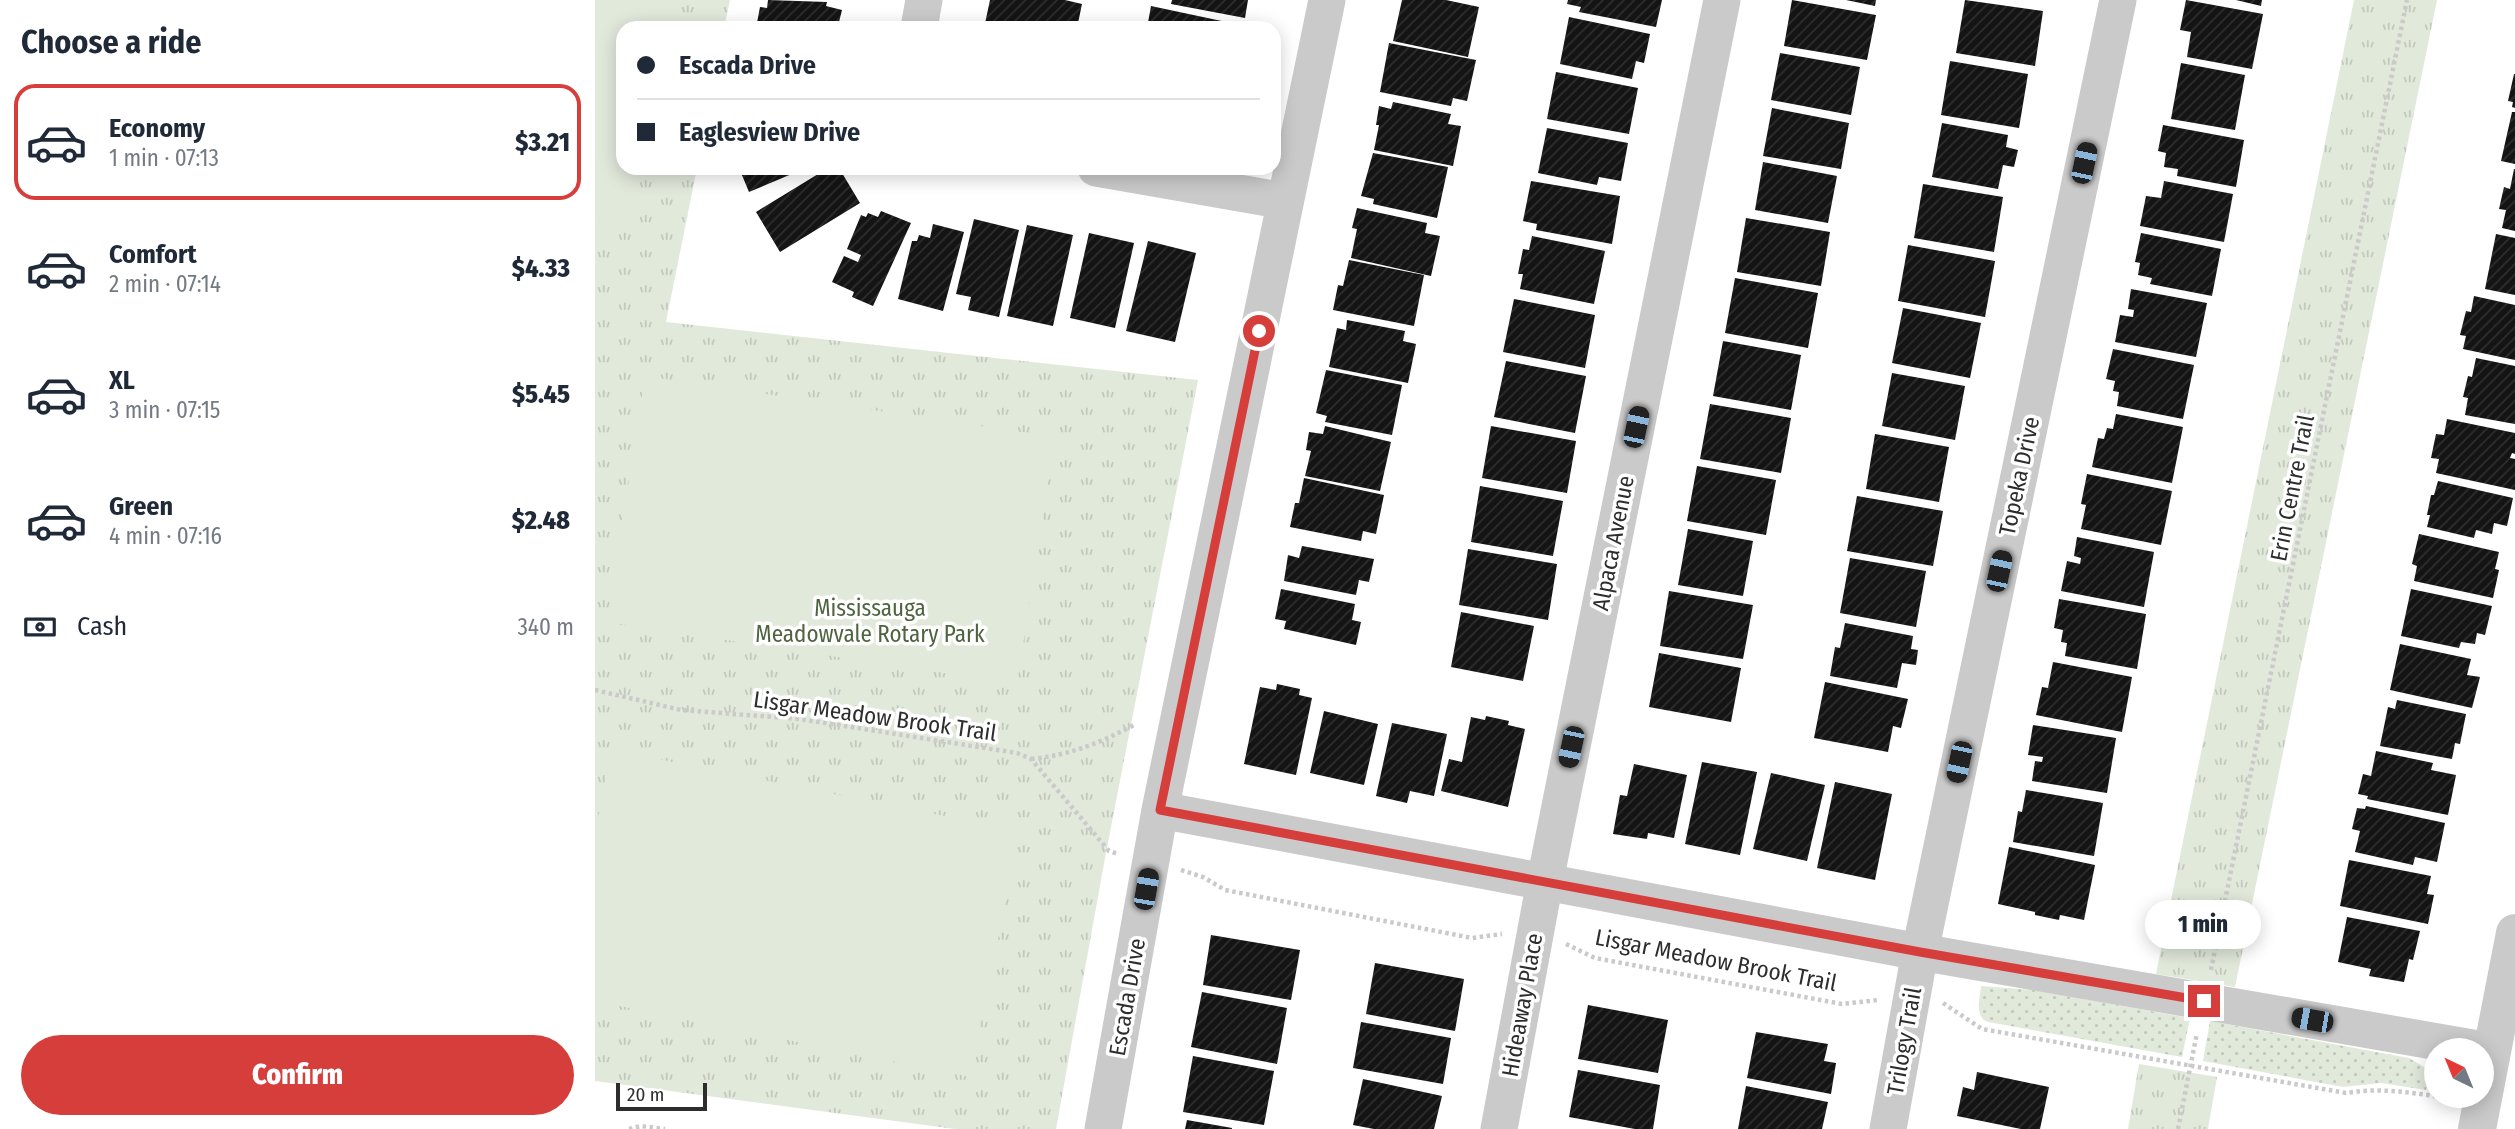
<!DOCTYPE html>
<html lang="en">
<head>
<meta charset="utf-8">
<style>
	:root { --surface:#fff; --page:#f6f6f7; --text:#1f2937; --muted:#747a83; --line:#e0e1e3; --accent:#d63e3c }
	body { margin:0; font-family:"Fira Sans Condensed",sans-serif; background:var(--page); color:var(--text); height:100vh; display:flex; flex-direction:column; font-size:26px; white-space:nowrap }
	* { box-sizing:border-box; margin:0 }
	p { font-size:23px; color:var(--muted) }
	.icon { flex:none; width:38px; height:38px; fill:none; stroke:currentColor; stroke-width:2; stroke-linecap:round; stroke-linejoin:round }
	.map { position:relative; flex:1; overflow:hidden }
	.panel { display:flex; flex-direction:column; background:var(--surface); width:595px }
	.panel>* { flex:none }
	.guide { position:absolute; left:21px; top:21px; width:665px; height:154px; border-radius:21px; box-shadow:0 4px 18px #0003; display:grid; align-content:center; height:154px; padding:0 21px; background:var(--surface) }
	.needle { width:46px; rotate:317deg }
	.buttons { position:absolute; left:1829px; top:1038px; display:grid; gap:14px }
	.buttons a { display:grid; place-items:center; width:70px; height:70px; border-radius:50%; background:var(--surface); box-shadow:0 4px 18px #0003; font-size:35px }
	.scale { position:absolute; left:21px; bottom:18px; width:91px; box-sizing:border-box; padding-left:7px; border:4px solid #2d2d2d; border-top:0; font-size:19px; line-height:24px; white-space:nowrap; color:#2d2d2d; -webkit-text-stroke:5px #fff; paint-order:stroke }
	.end { position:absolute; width:32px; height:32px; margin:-16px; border:9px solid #d63e3c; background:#fff; box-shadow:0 0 0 4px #fff }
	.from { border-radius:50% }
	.bubble { position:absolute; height:49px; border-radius:24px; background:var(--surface); box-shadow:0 4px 18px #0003; font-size:23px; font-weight:800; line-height:49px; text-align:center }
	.car { position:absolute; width:21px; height:42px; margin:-21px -10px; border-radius:9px; box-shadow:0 0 5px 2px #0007; background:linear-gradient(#222 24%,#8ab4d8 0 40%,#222 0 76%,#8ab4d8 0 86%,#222 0) }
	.guide b { display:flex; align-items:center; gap:24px; height:66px; font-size:26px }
	.guide b+b { border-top:2px solid var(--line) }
	.guide i { width:18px; height:18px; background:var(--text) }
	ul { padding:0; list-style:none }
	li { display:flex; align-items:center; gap:21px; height:116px; margin:0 14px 10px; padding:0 7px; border:4px solid transparent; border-radius:21px }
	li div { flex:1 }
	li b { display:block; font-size:26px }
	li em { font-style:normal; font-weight:800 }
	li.on { border-color:var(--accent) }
	li>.icon { width:63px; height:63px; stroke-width:1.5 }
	h2 { padding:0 21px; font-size:32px; line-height:84px }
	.pay { display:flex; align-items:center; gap:18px; height:77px; padding:0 21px; font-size:26px }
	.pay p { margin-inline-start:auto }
	.cta { display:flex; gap:14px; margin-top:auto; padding:14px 21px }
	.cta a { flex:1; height:80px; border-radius:42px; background:var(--accent); color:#fff; font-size:28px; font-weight:800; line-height:80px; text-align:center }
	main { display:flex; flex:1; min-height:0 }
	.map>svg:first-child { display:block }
	.grass { fill:url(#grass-dots) }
	.park { fill:url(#park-tufts) }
	.garden { fill:#e1e9db }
	.building { fill:url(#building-hatch) }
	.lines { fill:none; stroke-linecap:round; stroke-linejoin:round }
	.path { stroke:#cacaca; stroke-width:4.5; stroke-dasharray:3.5 3.5; stroke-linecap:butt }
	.minor { stroke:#cacaca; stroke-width:37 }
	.tertiary { stroke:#cacaca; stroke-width:38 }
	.route { stroke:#d63e3c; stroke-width:9 }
	.labels { text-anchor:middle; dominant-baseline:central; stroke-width:7; stroke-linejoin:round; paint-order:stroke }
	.street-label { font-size:23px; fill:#2d2d2d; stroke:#fff }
	.park-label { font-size:23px; fill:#4d643e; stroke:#fff }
</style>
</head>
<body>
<main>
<section class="panel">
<h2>Choose a ride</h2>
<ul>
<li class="on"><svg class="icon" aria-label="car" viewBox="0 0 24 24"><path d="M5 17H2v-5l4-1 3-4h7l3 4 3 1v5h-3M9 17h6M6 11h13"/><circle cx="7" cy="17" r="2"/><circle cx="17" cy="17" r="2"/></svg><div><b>Economy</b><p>1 min · 07:13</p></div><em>$3.21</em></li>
<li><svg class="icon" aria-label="car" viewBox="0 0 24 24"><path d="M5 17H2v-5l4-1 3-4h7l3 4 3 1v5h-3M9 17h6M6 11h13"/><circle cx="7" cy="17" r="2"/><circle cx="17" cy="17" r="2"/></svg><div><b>Comfort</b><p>2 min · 07:14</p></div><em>$4.33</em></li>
<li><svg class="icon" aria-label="car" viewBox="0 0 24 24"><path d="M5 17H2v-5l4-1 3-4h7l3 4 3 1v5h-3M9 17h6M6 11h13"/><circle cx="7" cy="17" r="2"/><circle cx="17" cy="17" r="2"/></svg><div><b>XL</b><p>3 min · 07:15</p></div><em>$5.45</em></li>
<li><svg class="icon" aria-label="car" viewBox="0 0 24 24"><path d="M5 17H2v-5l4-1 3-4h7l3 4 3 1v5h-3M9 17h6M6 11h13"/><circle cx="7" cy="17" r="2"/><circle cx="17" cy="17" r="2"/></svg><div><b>Green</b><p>4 min · 07:16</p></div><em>$2.48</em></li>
</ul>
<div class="pay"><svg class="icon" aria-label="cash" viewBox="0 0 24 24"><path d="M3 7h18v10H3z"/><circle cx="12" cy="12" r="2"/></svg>Cash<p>340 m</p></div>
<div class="cta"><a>Confirm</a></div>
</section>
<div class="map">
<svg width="1920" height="1129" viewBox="0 0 1920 1129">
	<defs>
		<pattern id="grass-dots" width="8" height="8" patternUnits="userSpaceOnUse" patternTransform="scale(1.75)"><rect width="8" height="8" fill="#e1e9db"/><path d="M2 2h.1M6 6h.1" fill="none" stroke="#c1c8bc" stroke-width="1.8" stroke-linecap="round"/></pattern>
		<pattern id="park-tufts" width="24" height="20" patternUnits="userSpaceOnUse" patternTransform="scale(1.75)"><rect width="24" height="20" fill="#e1e9db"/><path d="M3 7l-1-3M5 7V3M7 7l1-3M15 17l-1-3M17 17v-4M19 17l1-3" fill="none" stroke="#c1c8bc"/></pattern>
		<pattern id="building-hatch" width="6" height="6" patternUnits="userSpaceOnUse" patternTransform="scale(1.75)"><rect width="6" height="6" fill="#141414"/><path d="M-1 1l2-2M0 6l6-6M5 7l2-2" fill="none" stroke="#2e2e2e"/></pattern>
	</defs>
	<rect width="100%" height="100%" fill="#fff"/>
	<path class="grass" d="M1386 986 1438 990 1595 1018 1587 1057 1393 1022C1379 1017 1385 998 1386 986Z
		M1615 1021 1814 1058 1836 1071 1831 1090 1786 1083 1748 1087 1608 1061Z"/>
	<path class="park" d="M0 0H135L129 28H28V168H102L71 322 603 380 510 858 461 1129H360L0 1081Z
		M1759 0H1842L1640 987 1561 974Z
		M1544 1064 1622 1077 1613 1129H1533Z"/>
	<path class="garden" d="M0 0H81L75 28H28V168H48L36 229 0 222Z
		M50 376 460 437 422 684 12 622Z
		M17 750 425 831 375 1077 0 1001V833Z"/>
	<path class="building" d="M173 0 232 2 231 6 247 10 244 22 251 23 250 28H161L165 7 172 8Z
		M395 0H470L487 4 482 28H389Z
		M577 0H653L650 18 576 4Z
		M807 0H851L884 7 873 57 798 41Z
		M973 0H1067L1061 27 984 12 986 7 972 4Z
		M1197 0 1281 15 1272 60 1189 46Z
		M1251 0H1281L1280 6Z
		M1370 0 1448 11 1440 66 1361 53Z
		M1591 0 1668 14 1657 69 1592 57 1596 32 1585 30Z
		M1641 0H1667L1666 6Z
		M556 6 636 23 635 28H552Z
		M974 17 1055 34 1049 63 1041 61 1037 79 965 64Z
		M794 43 881 60 872 101 858 98 856 106 785 92Z
		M1185 53 1265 67 1256 115 1176 100Z
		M1355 61 1433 74 1424 128 1346 115Z
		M1586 63 1650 75 1640 130 1576 119Z
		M961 72 1043 88 1034 134 952 119Z
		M1919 74H1920V108L1917 107 1918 102 1913 101Z
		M798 102 856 114 853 124 866 126 858 166 779 150 784 125H781L784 106 796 109Z
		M1177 108 1254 123 1246 169 1168 156Z
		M1917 112H1920V164L1906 161Z
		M1347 123 1413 135 1411 147 1423 150 1419 167 1408 165 1403 189 1337 177Z
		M1568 125 1649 140 1641 187 1582 176 1583 169 1569 167 1571 153 1563 151Z
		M952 128 1033 143 1026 181 1004 177 1002 185 943 173Z
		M778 153 853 167 842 218 778 204 779 199 766 196Z
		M1168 162 1242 176 1233 223 1160 210Z
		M144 168H211L154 192Z
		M233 168H244L265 203 185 252 161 212Z
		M1919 169H1920V231L1907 228 1911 210 1904 209 1909 187 1915 189Z
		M936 181 1025 196 1017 244 941 230 942 224 928 221Z
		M1569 181 1638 194 1629 242 1545 226 1551 196 1566 198Z
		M1328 184 1408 197 1399 252 1319 238Z
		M762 208 832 223 830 233 845 236 836 276 756 258 762 229 757 228Z
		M286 211 316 223 278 306 257 297 259 292 237 282 249 256 263 262 266 255 252 249 266 215 271 217 273 213 283 217Z
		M1151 218 1235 232 1226 286 1142 272Z
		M379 219 424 230 404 317 373 310 376 297 361 294Z
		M338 224 369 232 348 311 303 299 317 241H322L324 235 335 238Z
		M432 225 478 235 458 326 412 316Z
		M494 233 539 243 520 328 475 318Z
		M1546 233 1626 249 1617 296 1555 284 1557 278 1543 275 1545 263 1540 262Z
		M1901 234 1920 238V295L1890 289Z
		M937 236 1010 251 999 304 925 289 928 274H923L928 249 934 250Z
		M553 241 601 253 580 342 531 331Z
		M1313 245 1400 261 1390 317 1303 301Z
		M754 260 829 275 819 326 738 310 743 285 748 286Z
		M1140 278 1223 293 1213 348 1130 333Z
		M1536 289 1612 303 1601 357 1520 342 1525 315 1538 317 1539 310 1533 309Z
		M1879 296 1920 305V360L1868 349 1871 336 1865 335 1871 311 1876 312Z
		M919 299 1000 315 990 368 908 352Z
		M1308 308 1386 323 1375 378 1297 363Z
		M752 320 810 331 808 341 821 344 813 383 734 367 742 328 751 330Z
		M1128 341 1206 355 1196 410 1118 396Z
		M1518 349 1599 365 1588 419 1522 406 1524 392 1518 391 1520 381 1511 379Z
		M1881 358 1920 366V424L1870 415 1873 398 1868 397 1873 376 1877 377Z
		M911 361 991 376 980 433 899 417Z
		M731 370 807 385 797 435 730 422 732 416 721 413Z
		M1297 373 1370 386 1360 440 1287 426Z
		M1115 404 1196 418 1186 473 1105 459Z
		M1521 414 1588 427 1577 483 1497 467 1503 438 1509 439 1512 428 1518 429Z
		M1852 419 1920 433V454L1917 453 1915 458 1920 459V490L1841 473 1844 459 1836 458 1841 434 1849 435Z
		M730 426 796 442 785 491 710 476 716 451 711 450 714 432 728 434Z
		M896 426 981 441 972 493 887 478Z
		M1280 434 1354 447 1344 502 1271 489Z
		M1102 466 1181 480 1171 535 1092 521Z
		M1492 474 1577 491 1566 545 1486 529 1491 505 1486 504Z
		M709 478 789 495 781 534 768 531 766 541 695 527 700 503H704Z
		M1843 481 1918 498 1912 526 1899 523 1897 534 1881 530 1879 538 1832 527 1835 515H1832L1836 495H1839Z
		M885 486 968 501 958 556 876 542Z
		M1262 496 1348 511 1338 566 1252 551Z
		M1093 529 1158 541 1148 596 1083 585Z
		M1824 534 1904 552 1900 569 1904 570 1898 598 1819 581 1822 566 1817 564Z
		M1482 537 1559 552 1549 607 1466 591 1472 561 1485 564 1486 558 1479 556Z
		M707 546 779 559 774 582 764 580 761 595 689 581 693 555 704 558Z
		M873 549 962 564 953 620 864 605Z
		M1255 558 1331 571 1321 627 1245 613Z
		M686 589 760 604 757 620 766 622 761 645 689 629 691 621 680 619Z
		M1816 589 1897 606 1890 635 1882 633 1880 644 1866 642 1864 648 1806 636Z
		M1074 591 1158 605 1148 659 1065 646Z
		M1464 599 1551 614 1542 669 1470 656 1472 643 1466 642 1468 630 1459 628Z
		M866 612 939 626 928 681 856 667Z
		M1250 623 1318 636 1316 649 1323 650 1321 665 1307 663 1302 688 1235 676 1240 647 1245 648Z
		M1805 644 1876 659 1872 675 1885 677 1877 708 1795 690Z
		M1064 653 1146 668 1136 722 1054 707Z
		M1458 662 1537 677 1527 732 1441 715 1447 687 1453 688Z
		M1230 682 1313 699 1306 728 1298 726 1293 752 1219 738Z
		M682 684 705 689 704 695 717 698 701 775 649 764 665 687 681 690Z
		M1802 700 1871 714 1865 744 1860 743 1857 759 1785 746 1793 707 1800 709Z
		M729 711 783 724 769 785 715 773Z
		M891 716 914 721 913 725 930 729 913 807 846 791 854 759 867 762 876 717 890 720Z
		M797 723 852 734 839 796 815 791 812 803 781 796Z
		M1438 725 1521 738 1512 793 1437 781 1440 761 1447 762 1448 757 1433 755Z
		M1781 751 1838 763 1836 770 1861 775 1853 815 1772 799 1773 796 1763 794 1768 774 1776 776Z
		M1107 762 1162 772 1145 855 1090 844Z
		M1039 764 1092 775 1079 838 1053 833 1052 839 1018 834 1025 795 1032 796Z
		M1176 773 1230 785 1212 861 1158 849Z
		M1240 782 1297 794 1280 880 1222 868Z
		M1431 790 1508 803 1499 856 1418 842 1423 811 1427 812Z
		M1771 806 1850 823 1842 862 1820 857 1818 865 1760 852 1765 831 1757 829 1762 808 1770 809Z
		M1414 847 1500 865 1489 920 1465 915 1464 920 1440 915V912L1403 904Z
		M1754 860 1836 876 1832 894 1839 895 1833 924 1745 906Z
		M1752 917 1825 931 1818 960 1814 959 1809 982 1774 976 1776 969 1743 962Z
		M616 935 705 950 696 1000 608 985Z
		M780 963 869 979 860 1031 771 1014Z
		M607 992 692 1008 682 1064 596 1047Z
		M993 1005 1073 1020 1063 1073 983 1059Z
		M766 1022 856 1038 848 1084 758 1068Z
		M1161 1032 1233 1044 1229 1061 1241 1063 1236 1094 1152 1078Z
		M598 1056 679 1071 669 1125 588 1112Z
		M983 1070 1065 1085 1058 1129H1040L974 1117Z
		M1382 1072 1454 1087 1445 1129H1426L1362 1116 1368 1087 1379 1090Z
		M768 1079 847 1096 839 1129H779L758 1125Z
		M1151 1086 1233 1102 1227 1129H1143Z
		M592 1120 637 1128V1129H590Z"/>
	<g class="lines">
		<path class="path" d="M0 690 86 710 205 719 422 753 436 759 514 851 523 854
			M436 759C475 755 505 743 539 725
			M586 870 608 877 630 890 877 938 907 934
			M971 944 1000 958 1247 1004 1283 1000
			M1616 970 1812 0
			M1348 1003 1387 1029 1751 1093C1786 1087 1818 1093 1853 1098
			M34 1129 46 1126 70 1129
			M1583 1129 1602 1033"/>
		<path class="minor" d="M324 28 329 0
			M501 168 690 201
			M565 810 1325 952 1895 1051
			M508 1129 565 810 732 0
			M904 1129 950 881 1127 0
			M1293 1129 1325 952 1523 0"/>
		<path class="tertiary" d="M1882 1129 1920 933"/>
	</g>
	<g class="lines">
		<path class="route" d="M664 331 565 810 1325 952 1609 1001"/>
	</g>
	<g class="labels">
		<g class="street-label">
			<text transform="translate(1424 476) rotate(-78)">Topeka Drive</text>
			<text transform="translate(1697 488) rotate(-79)">Erin Centre Trail</text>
			<text transform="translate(1018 543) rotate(-79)">Alpaca Avenue</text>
			<text transform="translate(280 716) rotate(8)">Lisgar Meadow Brook Trail</text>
			<text transform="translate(1121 960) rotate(11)">Lisgar Meadow Brook Trail</text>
			<text transform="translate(532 997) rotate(-80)">Escada Drive</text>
			<text transform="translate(927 1005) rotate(-80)">Hideaway Place</text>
			<text transform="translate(1309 1041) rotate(-80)">Trilogy Trail</text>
		</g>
		<g class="park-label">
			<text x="275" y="608">Mississauga<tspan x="275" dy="26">Meadowvale Rotary Park</tspan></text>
		</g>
	</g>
</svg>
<div class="buttons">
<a><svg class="needle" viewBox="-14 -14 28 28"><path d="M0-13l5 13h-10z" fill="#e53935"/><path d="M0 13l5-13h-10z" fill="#747a83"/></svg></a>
</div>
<div class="scale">20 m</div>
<i class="end from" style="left:664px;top:331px"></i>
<i class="end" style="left:1609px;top:1001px"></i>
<div class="bubble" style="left:1550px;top:900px;width:116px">1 min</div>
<i class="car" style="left:1489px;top:163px;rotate:12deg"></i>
<i class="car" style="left:1041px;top:427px;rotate:12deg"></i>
<i class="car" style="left:1404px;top:571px;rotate:12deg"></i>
<i class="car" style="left:976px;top:747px;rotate:192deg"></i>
<i class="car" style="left:1364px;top:762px;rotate:192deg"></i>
<i class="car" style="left:551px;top:889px;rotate:10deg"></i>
<i class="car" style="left:1717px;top:1020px;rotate:280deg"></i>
<div class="guide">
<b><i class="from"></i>Escada Drive</b>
<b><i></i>Eaglesview Drive</b>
</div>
</div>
</main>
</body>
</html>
